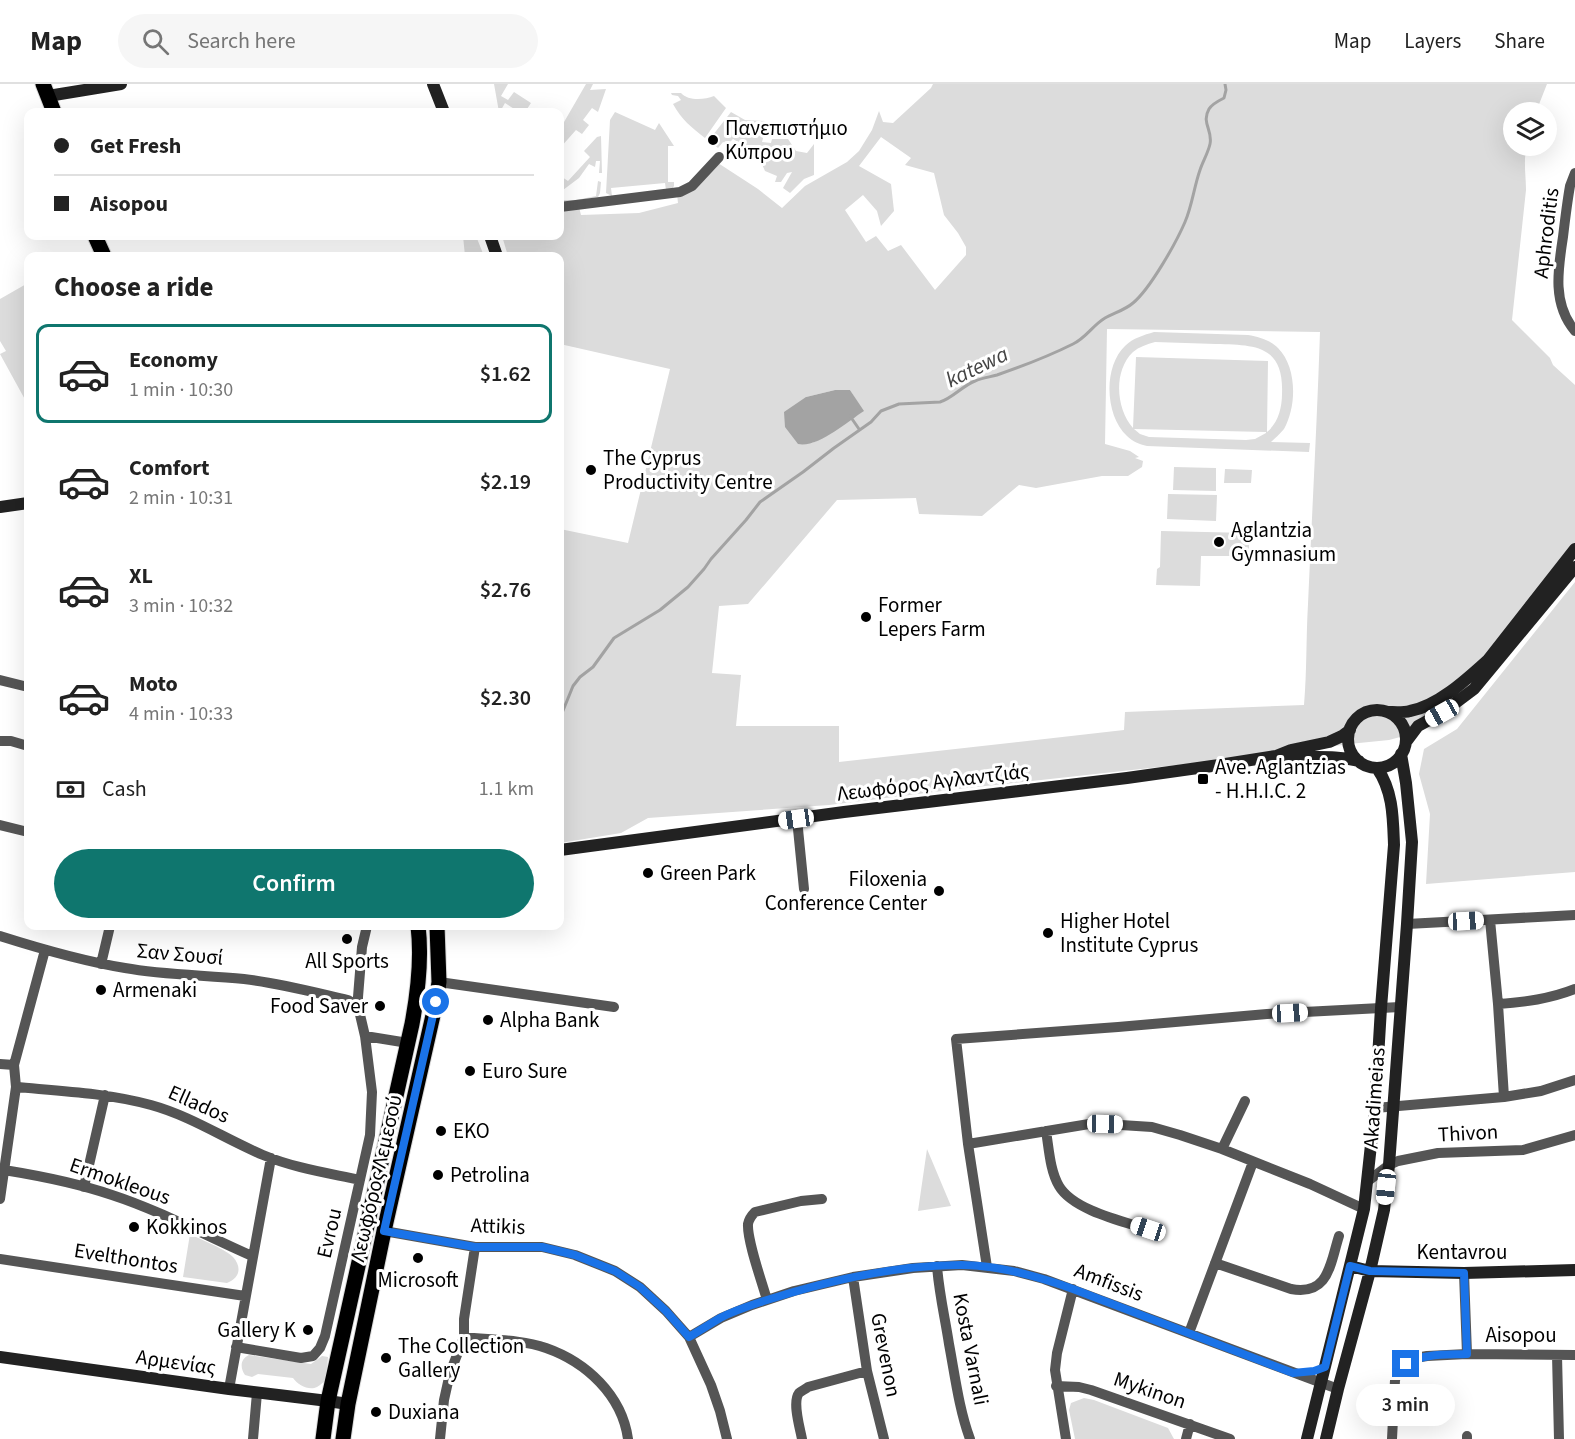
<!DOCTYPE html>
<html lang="en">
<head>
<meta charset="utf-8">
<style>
	:root { --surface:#fff; --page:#f6f6f6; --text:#222; --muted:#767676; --line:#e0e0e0; --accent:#0f766e }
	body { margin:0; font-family:"Source Sans 3",sans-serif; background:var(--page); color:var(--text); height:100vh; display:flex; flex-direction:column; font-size:22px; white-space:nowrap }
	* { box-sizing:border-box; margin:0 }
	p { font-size:20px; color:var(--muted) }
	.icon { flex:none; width:33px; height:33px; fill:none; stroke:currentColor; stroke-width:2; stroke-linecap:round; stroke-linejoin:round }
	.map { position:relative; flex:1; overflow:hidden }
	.panel { position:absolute; left:24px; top:168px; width:540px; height:678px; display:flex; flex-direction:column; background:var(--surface); border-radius:12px; box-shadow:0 6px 24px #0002 }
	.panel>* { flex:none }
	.banner { position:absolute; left:24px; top:24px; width:540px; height:132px; border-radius:12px; box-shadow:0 6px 24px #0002; display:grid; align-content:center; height:132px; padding:0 30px; background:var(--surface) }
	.buttons { position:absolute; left:1503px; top:18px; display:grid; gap:12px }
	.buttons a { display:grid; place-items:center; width:54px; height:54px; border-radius:50%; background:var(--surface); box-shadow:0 6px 24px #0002; font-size:30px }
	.end { position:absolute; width:27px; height:27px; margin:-14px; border:8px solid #1a73e8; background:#fff; box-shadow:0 0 0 3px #fff }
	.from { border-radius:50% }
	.bubble { position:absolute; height:42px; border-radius:21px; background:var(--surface); box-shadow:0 6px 24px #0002; font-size:20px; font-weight:600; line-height:42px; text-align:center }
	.car { position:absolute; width:18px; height:36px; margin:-18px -9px; border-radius:8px; box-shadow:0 0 4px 2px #0007; background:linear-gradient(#fff 24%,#345 0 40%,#fff 0 76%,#345 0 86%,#fff 0) }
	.banner b { display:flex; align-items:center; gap:21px; height:57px; font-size:22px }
	.banner b+b { border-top:2px solid var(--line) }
	.banner i { width:15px; height:15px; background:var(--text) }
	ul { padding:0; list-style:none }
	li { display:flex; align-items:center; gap:18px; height:99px; margin:0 12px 9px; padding:0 18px; border:3px solid transparent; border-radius:12px }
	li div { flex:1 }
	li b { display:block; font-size:22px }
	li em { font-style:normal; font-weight:600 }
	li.selected { border-color:var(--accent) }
	li>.icon { width:54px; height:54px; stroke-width:1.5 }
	h2 { padding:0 30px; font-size:27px; line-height:72px }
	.pay { display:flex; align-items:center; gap:15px; height:66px; padding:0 30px; font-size:22px }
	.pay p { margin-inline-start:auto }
	.action { display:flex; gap:12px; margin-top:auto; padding:12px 30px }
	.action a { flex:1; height:69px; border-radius:36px; background:var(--accent); color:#fff; font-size:24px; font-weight:600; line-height:69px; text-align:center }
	header { display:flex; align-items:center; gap:36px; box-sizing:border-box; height:84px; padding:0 30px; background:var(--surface); border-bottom:2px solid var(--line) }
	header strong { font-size:28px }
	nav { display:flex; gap:33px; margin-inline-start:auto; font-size:21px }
	.search { width:420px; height:54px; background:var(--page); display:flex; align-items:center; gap:15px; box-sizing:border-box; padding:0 21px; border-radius:33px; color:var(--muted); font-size:22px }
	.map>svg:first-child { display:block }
	.green { fill:#dcdcdc; fill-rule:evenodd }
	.water { fill:#a3a3a3 }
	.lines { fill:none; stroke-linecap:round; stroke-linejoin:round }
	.stream { stroke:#a3a3a3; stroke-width:3 }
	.primary-casing { stroke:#dbdbdb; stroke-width:17 }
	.street { stroke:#555; stroke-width:10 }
	.secondary { stroke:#222; stroke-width:12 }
	.primary { stroke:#000; stroke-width:15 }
	.route { stroke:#1a73e8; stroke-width:8 }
	.poi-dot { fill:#000; stroke:#fff; stroke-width:2 }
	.labels { text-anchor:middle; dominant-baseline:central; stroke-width:6; stroke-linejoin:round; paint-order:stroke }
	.poi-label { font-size:21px; fill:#000; stroke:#fff; text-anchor:start }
	.street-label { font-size:21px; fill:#000; stroke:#fff }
	.water-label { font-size:22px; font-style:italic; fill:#444; stroke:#fff }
</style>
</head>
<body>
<header>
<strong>Map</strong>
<div class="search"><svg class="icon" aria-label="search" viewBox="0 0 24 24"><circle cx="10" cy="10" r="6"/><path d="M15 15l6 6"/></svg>Search here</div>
<nav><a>Map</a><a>Layers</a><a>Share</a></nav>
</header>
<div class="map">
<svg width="1575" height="1355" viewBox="0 0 1575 1355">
	<rect width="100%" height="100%" fill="#fff"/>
	<path class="green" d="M494 0H508L501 12 508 16 514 8 531 19 525 28H519L505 19 501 26 505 28H499Z
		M586 0H593L590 6 606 5 598 28 592 24 583 36 589 41 582 50 576 46 560 64V45Z
		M933 0H1547L1536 28H1514V62H1527C1523 76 1526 91 1526 106L1512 236 1550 274 1553 281 1575 301V470L1463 612 1441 636 1419 648 1389 656 1349 660 1287 669 958 705 829 721 648 734 621 749 560 759V445L628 459 670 285 560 260V172H508L502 152H560V125L579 123 581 131 639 129 678 119 677 110 718 79 758 105 782 124 805 102 847 78 859 67 872 46 879 27 883 38 893 39 931 4ZM881 53 911 74 905 81 934 89 944 131 958 149 966 163V171L935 206 901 161 888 167 876 152 866 158 845 126 863 111 877 127 881 142 894 127 891 100 859 82ZM1107 245 1320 248C1317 339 1312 429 1308 520 1306 553 1307 587 1304 621L1125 628 1124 646 839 678V642H736L741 591 712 589 719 522 748 520 837 416 916 414 919 430 982 432 1019 401 1036 404 1102 392H1128L1142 383 1143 377 1135 374 1139 373 1130 367 1105 360ZM835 306H850L863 327 826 352 812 359 806 313Z
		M671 9H681C688 17 704 16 714 12L726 24 705 54C692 44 681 35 673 20L681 16 678 12 672 11Z
		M615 28 655 46 659 39 674 62H668V98H674V102L672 105 666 106 665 99 611 104 612 112 606 109 610 36Z
		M731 28 745 36 765 37V47L762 58 771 59 772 55H788L796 67 807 69 814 60V91L804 95 790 109 783 104 792 88 787 89 781 98H775L777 92 765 87 761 78 756 76 740 66 743 61 733 55 728 60 723 58 718 64 709 56Z
		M601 52 602 89H599L600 77H596L595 83 589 80 579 94 563 106 560 116H576L596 112 598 97 601 98 600 109 598 113 560 120V96L562 93 568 97 590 73 584 67 597 53Z
		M463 152H476L484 172H465Z
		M28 199V321L0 270 6 267 0 257V215Z
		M1154 248 1248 251C1259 253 1270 256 1278 264 1297 283 1297 322 1284 345 1280 350 1275 354 1271 358L1310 359 1309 368 1147 362C1139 360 1133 358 1127 352 1105 332 1103 283 1125 262 1133 254 1144 251 1154 248ZM1155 258C1175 259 1196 259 1216 260 1255 261 1284 261 1282 310 1282 324 1278 339 1267 348L1268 277 1136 273 1133 344C1116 325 1113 287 1133 268 1139 263 1147 260 1155 258ZM1134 345 1266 348V349L1255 355 1246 356 1149 353 1140 350Z
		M1174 383 1216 384V407L1173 406Z
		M1225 385 1252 386 1251 399H1224Z
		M1168 410 1217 411 1216 437 1167 435Z
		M1161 447 1249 449V472H1201L1200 502 1156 501 1157 485 1160 483Z
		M1575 498V788L1426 800 1430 730 1419 690 1424 665 1457 645Z
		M927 1065 951 1122 918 1127Z
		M190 1150C200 1155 227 1166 233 1173 242 1183 240 1194 227 1199L183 1193Z
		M249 1271 311 1280 322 1272 328 1273 326 1296C323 1298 321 1301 317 1303 309 1307 298 1301 293 1294L258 1290 252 1293 245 1291C240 1284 240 1275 249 1271Z
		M1084 1314 1094 1316 1168 1344 1174 1355H1075L1069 1326 1071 1319Z"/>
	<path class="water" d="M835 306H850L864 327C847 338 818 364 798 360L785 343 784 328 806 313Z"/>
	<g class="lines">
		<path class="stream" d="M850 332 859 345
			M560 634 573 602 580 593 593 583 614 554 660 526 688 503 704 485 711 475 746 436 760 418 803 388 834 364 871 338 881 327 899 320 940 318C953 314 962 302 975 297 982 294 990 293 997 291 1023 282 1049 272 1073 260 1086 254 1093 241 1105 234 1114 229 1125 226 1133 219 1150 205 1176 159 1185 138 1192 122 1194 103 1200 86 1203 77 1208 69 1210 60 1213 46 1201 39 1209 25 1212 20 1218 17 1224 14L1226 6 1225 0"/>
		<defs>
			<path id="primary" d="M43 0 54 28
				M95 152 104 172
				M323 1355 328 1317 412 940C418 908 422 874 418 842
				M343 1355 348 1320 384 1147 436 918 439 898 437 842"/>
		</defs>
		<use href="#primary" class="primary-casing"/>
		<path class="street" d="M1575 89 1570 102C1567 119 1565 136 1563 153 1558 185 1552 220 1575 247
			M560 123 680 108 692 102 719 73
			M0 596 28 603
			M0 657H11L28 662
			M797 735 804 805
			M0 741 28 748
			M1490 836 1498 920 1504 1013
			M1407 840 1575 831
			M0 852C41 865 82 877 125 884 164 891 204 891 244 895 279 899 313 908 348 916L358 922
			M101 880 110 842
			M439 898 614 923
			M1498 920C1525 918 1550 915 1575 905
			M365 952 408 959
			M0 980 14 981
			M16 1003C61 1007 107 1009 151 1021 191 1032 225 1055 263 1071 294 1084 328 1089 360 1096
			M1375 1024 1504 1013 1541 1007 1575 996
			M1046 1047C1049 1065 1050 1087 1059 1102 1073 1126 1122 1137 1147 1145
			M968 1060 1089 1040 1121 1041 1152 1043 1180 1051 1222 1065 1310 1100 1364 1125
			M1222 1065 1245 1017
			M4 1086C41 1092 77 1099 112 1111 161 1127 206 1152 252 1172
			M1368 1097 1389 1081 1398 1077 1438 1069 1523 1066 1575 1051
			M84 1103 105 1011
			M0 1115 16 1003 14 981 45 866
			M384 1147 475 1163H542L575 1171 615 1187 640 1203 666 1227 689 1253 711 1301 720 1327 727 1355
			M0 1175 245 1212
			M1215 1179 1291 1205C1329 1212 1330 1180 1339 1152
			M937 1182C939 1209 945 1234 949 1260 955 1292 959 1325 970 1355
			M987 1183 968 1060 956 955 1118 943 1267 930 1400 923
			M1464 1189 1467 1270
			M853 1193 867 1287 884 1355
			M767 1216C762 1198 747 1157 748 1140 749 1135 751 1132 755 1128L801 1117 822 1115
			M1189 1249 1253 1078
			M464 1253C490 1256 520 1255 546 1264 586 1278 622 1311 628 1355
			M689 1253 721 1234 752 1221 794 1207 853 1193 913 1184 962 1181 1014 1187 1044 1195 1338 1305
			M236 1263 301 1274 313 1272 320 1264 325 1252 370 1051 372 1008 365 952 358 922V913L362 863 367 842
			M1557 1271 1559 1355
			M1056 1302 1079 1303 1091 1306 1230 1355
			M229 1305 271 1074
			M1467 1352V1355
			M253 1355 257 1309
			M440 1355 444 1316 450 1289 464 1253V1235L475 1163
			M802 1355C800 1344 792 1318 799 1309 801 1307 806 1305 808 1303L867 1287
			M1066 1355 1055 1286 1057 1269 1073 1205
			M1186 1355 1190 1340
			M1392 1355 1395 1296 1398 1287 1406 1280 1415 1274 1427 1272 1467 1270 1575 1271"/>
		<path class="secondary" d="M433 0 444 28
			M48 12 121 0
			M490 152 497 172
			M0 423 28 419
			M1348 655a29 29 0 1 1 58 0a29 29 0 1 1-58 0Z
			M1387 628C1394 628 1403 629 1410 627 1438 622 1467 595 1488 576L1575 465
			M1406 658 1418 642 1442 629 1474 605 1575 483
			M1280 672C1307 675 1332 670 1359 677
			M560 766 844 728 1127 694 1219 681 1276 672 1291 666 1329 658 1342 652 1350 646
			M1350 1182 1370 1187 1464 1189 1575 1186
			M0 1273 229 1305 328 1317 348 1320
			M1307 1355 1364 1125 1375 1024 1381 924 1394 761C1393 733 1393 707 1377 684
			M1326 1355 1338 1305 1370 1187 1384 1126 1389 1081 1407 840 1412 758 1406 699 1401 670"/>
		<use href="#primary" class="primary"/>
	</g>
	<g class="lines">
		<path class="route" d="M436 918 384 1147 475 1163H542L575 1171 615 1187 640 1203 666 1227 689 1253C699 1247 710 1240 720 1234 735 1226 752 1221 767 1216 830 1196 895 1181 961 1181 999 1181 1037 1192 1073 1205L1293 1289 1314 1287 1325 1283 1350 1182 1370 1187 1464 1189 1467 1270C1447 1271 1424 1269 1406 1280"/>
	</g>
	<g class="poi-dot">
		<circle cx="713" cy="56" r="6"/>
		<circle cx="591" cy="386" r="6"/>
		<circle cx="1219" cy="458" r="6"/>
		<circle cx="866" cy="533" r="6"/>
		<rect x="1197" y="689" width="12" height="12" rx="3"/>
		<circle cx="648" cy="789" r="6"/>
		<circle cx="939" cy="807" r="6"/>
		<circle cx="1048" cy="849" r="6"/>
		<circle cx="347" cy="855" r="6"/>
		<circle cx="101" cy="906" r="6"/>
		<circle cx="380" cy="922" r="6"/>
		<circle cx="488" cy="936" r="6"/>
		<circle cx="470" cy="987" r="6"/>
		<circle cx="441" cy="1047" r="6"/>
		<circle cx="438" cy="1091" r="6"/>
		<circle cx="134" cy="1143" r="6"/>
		<circle cx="418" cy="1174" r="6"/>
		<circle cx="308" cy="1246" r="6"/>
		<circle cx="386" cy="1274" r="6"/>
		<circle cx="376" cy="1328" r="6"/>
	</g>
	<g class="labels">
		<g class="poi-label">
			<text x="725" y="44">Πανεπιστήμιο<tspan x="725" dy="24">Κύπρου</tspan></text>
			<text x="603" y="374">The Cyprus<tspan x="603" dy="24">Productivity Centre</tspan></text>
			<text x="1231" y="446">Aglantzia<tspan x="1231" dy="24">Gymnasium</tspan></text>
			<text x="878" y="521">Former<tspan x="878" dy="24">Lepers Farm</tspan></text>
			<text x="1215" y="683">Ave. Aglantzias<tspan x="1215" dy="24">- H.H.I.C. 2</tspan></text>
			<text x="660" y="789">Green Park</text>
			<text x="927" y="795" text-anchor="end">Filoxenia<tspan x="927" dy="24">Conference Center</tspan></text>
			<text x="1060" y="837">Higher Hotel<tspan x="1060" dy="24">Institute Cyprus</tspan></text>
			<text x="347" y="877" text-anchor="middle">All Sports</text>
			<text x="113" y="906">Armenaki</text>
			<text x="368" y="922" text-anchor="end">Food Saver</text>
			<text x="500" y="936">Alpha Bank</text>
			<text x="482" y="987">Euro Sure</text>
			<text x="453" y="1047">EKO</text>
			<text x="450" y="1091">Petrolina</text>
			<text x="146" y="1143">Kokkinos</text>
			<text x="418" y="1196" text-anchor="middle">Microsoft</text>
			<text x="296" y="1246" text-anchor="end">Gallery K</text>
			<text x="398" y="1262">The Collection<tspan x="398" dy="24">Gallery</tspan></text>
			<text x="388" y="1328">Duxiana</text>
		</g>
		<g class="street-label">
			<text transform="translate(1546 149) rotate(-83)">Aphroditis</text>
			<text transform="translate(933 698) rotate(-7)">Λεωφόρος Αγλαντζιάς</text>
			<text transform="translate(180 870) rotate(5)">Σαν Σουσί</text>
			<text transform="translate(1374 1014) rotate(-86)">Akadimeias</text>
			<text transform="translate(199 1020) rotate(24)">Ellados</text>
			<text transform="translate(1468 1049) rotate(-3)">Thivon</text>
			<text transform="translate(376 1094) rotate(-77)">Λεωφόρος Λεμεσού</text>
			<text transform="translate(120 1097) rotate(19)">Ermokleous</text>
			<text transform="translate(498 1142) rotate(2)">Attikis</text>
			<text transform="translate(329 1149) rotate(-77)">Evrou</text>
			<text x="1462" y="1168">Kentavrou</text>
			<text transform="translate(126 1174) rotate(9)">Evelthontos</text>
			<text transform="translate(1109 1198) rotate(21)">Amfissis</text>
			<text x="1521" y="1251">Aisopou</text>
			<text transform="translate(971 1265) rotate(79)">Kosta Varnali</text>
			<text transform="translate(886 1271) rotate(79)">Grevenon</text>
			<text transform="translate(176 1278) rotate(8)">Αρμενίας</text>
			<text transform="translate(1150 1306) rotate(19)">Mykinon</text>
		</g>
		<g class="water-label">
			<text transform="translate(977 283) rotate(-26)">katewa</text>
		</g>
	</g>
</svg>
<div class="buttons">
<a><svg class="icon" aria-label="layers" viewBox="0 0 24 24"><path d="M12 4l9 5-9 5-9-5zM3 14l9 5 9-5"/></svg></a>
</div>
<i class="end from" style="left:436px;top:918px"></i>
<i class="end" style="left:1406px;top:1280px"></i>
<div class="bubble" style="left:1356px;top:1300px;width:99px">3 min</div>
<i class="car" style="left:1442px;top:629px;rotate:241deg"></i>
<i class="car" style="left:796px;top:735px;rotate:262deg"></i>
<i class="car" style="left:1466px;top:837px;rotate:87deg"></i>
<i class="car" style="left:1290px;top:929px;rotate:87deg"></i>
<i class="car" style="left:1105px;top:1040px;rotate:91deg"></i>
<i class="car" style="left:1386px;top:1103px;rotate:186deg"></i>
<i class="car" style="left:1148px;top:1145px;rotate:288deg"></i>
<div class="banner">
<b><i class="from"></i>Get Fresh</b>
<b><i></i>Aisopou</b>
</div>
<section class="panel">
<h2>Choose a ride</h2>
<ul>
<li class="selected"><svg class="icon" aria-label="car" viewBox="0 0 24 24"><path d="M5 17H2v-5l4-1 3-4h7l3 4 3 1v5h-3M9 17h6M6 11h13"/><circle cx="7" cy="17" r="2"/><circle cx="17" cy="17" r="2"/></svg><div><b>Economy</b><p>1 min · 10:30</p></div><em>$1.62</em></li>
<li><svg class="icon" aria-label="car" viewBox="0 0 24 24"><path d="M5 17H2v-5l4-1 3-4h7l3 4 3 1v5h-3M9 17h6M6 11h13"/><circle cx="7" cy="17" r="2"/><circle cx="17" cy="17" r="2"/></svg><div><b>Comfort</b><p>2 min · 10:31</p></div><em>$2.19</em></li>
<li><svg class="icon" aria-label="car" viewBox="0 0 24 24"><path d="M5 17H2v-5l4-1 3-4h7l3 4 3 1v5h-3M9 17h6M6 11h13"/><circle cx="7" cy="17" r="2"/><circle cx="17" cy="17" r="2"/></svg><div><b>XL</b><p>3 min · 10:32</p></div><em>$2.76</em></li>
<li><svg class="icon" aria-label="car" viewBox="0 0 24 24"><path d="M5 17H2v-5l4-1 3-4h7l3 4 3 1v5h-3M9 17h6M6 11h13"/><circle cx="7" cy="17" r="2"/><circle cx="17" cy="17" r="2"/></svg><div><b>Moto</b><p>4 min · 10:33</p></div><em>$2.30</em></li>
</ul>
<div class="pay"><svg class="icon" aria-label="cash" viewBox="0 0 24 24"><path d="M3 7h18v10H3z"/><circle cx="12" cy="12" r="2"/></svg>Cash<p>1.1 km</p></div>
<div class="action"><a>Confirm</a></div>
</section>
</div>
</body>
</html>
